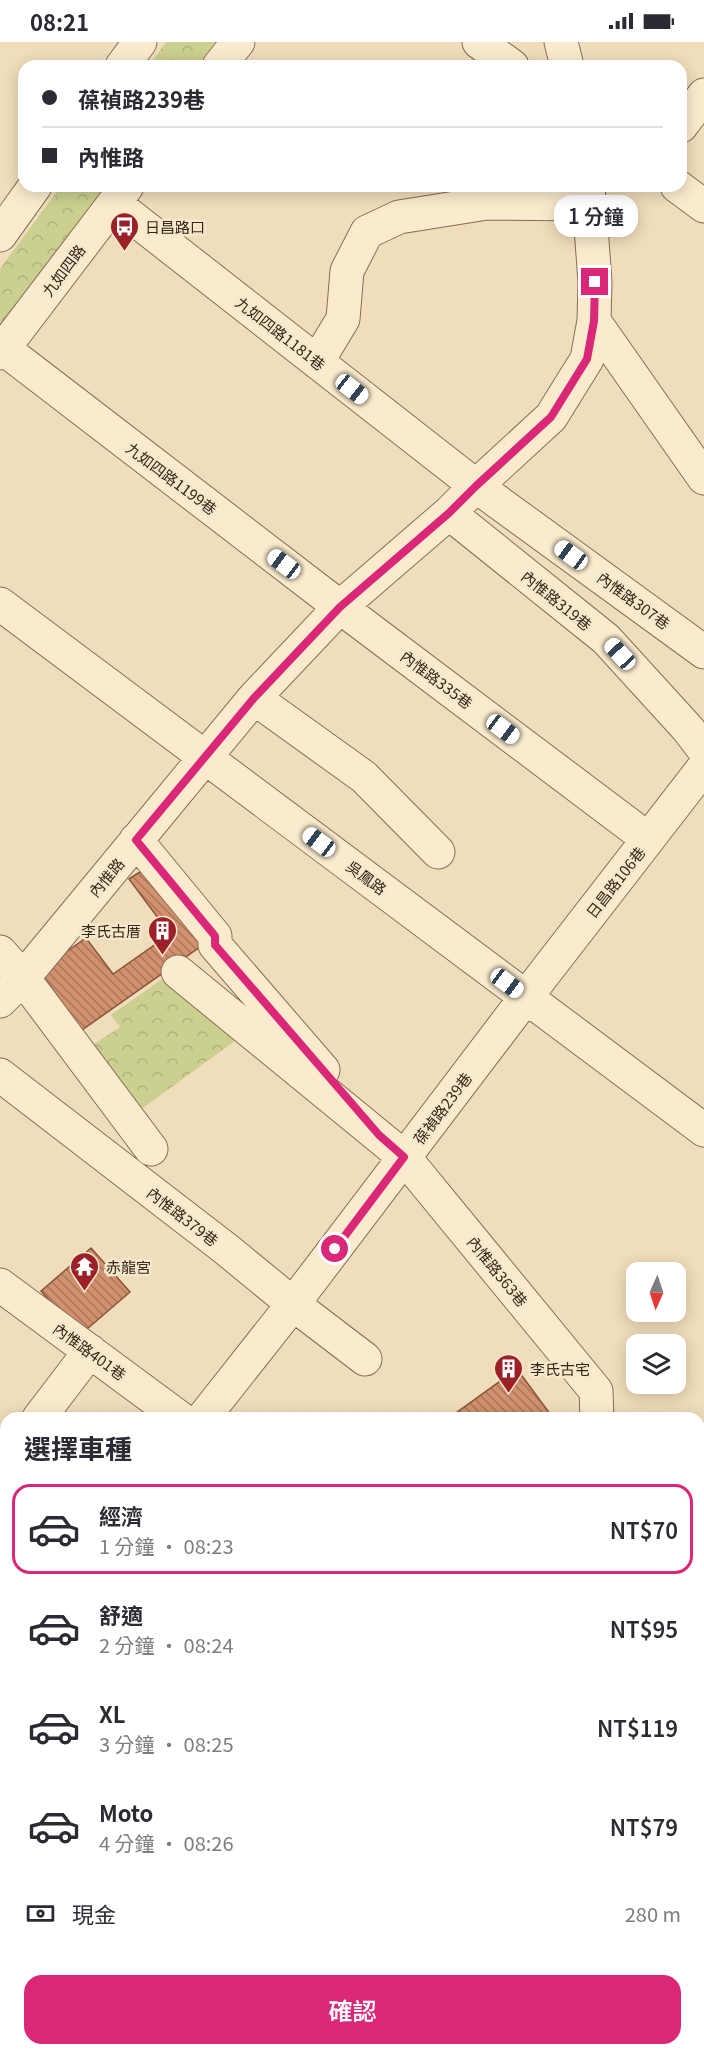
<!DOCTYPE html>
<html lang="zh-TW">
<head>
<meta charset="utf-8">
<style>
	:root { --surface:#fff; --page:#f7f7f7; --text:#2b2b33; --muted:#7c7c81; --line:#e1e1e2; --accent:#db2777 }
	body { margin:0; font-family:Georgia,"Noto Sans TC",serif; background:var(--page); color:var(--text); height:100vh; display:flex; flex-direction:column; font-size:22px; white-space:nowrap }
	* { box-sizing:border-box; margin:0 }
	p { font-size:20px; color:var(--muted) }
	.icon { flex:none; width:33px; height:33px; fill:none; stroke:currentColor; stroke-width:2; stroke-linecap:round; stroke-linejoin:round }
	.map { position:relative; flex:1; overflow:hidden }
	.side { position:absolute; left:0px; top:1370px; width:705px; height:644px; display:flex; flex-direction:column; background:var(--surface); border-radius:18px 18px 0 0; box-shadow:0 3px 15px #0003 }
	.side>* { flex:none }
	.guide { position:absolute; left:18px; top:18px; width:669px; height:132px; border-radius:18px; box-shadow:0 3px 15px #0003; display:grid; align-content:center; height:132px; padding:0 24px; background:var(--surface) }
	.needle { width:39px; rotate:183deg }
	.tools { position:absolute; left:626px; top:1220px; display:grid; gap:12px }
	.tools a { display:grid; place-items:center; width:60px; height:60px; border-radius:12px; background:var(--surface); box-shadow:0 3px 15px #0003; font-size:30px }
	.end { position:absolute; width:27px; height:27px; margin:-14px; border:8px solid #db2777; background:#fff; box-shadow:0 0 0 3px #fff }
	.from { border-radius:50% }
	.bubble { position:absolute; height:42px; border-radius:18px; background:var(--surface); box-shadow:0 3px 15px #0003; font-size:20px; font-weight:600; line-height:42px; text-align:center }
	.car { position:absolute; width:18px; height:36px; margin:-18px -9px; border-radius:8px; box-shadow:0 0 4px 2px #0007; background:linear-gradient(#fff 24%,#345 0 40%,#fff 0 76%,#345 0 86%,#fff 0) }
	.guide b { display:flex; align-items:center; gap:21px; height:57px; font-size:22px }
	.guide b+b { border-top:2px solid var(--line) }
	.guide i { width:15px; height:15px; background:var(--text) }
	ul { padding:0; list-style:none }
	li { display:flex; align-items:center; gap:18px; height:90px; margin:0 12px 9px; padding:0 12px; border:3px solid transparent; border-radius:18px }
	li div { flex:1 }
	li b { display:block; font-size:22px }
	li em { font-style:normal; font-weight:600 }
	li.current { border-color:var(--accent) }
	li>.icon { width:54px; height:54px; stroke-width:1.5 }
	h2 { padding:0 24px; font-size:27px; line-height:72px }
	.pay { display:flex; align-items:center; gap:15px; height:66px; padding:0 24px; font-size:22px }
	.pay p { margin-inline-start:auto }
	.button { display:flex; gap:12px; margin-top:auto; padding:12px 24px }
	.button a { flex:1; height:69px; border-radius:18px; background:var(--accent); color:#fff; font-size:24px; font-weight:600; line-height:69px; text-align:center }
	.status { display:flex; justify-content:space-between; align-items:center; height:42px; padding:0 30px; background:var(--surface); direction:ltr }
	.status svg { height:16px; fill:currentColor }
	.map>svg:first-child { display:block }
	.forest { fill:url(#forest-crowns) }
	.building { fill:url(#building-back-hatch); stroke:#895438; stroke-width:1.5 }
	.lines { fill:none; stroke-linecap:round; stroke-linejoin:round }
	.minor-casing { stroke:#886d54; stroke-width:35 }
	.minor { stroke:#fbebce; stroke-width:33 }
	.route { stroke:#db2777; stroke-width:8 }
	.labels { text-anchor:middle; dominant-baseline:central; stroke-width:5; stroke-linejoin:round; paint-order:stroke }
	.poi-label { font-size:15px; fill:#36261a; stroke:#f7e8cb; text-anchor:start }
	.street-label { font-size:15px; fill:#36261a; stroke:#f7e8cb }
</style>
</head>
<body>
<div class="status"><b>08:21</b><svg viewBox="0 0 49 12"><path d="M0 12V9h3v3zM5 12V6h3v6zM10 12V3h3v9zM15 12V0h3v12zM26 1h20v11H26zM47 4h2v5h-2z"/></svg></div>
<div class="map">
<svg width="704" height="2012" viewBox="0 0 704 2012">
	<defs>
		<pattern id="forest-crowns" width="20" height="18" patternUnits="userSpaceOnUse" patternTransform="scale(1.5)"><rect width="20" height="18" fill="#cbcf8f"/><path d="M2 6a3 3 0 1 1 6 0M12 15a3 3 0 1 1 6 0" fill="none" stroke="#afb27b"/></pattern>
		<pattern id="building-back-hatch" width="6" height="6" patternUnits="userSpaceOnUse" patternTransform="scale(1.5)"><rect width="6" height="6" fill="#d1916e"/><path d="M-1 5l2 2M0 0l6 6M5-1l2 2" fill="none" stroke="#aa765a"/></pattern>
	</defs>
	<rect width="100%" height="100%" fill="#f0ddbb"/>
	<path class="forest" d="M166 0H215L197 24H149Z
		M61 144H110L0 294V227Z
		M168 933 243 993 133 1073 85 1008 120 985 111 973Z"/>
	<path class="building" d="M149 824 207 900 82 988 39 929 86 896 113 932 170 892 129 837Z
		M91 1206 130 1250 80 1293 41 1249Z
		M517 1327 553 1376H449Z"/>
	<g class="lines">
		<defs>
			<path id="minor" d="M479 0 512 24
				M561 0 567 24
				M122 24 140 0
				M219 24 238 0
				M681 84 704 53
				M677 144 704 164
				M114 161 476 444 704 610
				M0 193 35 144
				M594 279 704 436
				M4 307 340 565 648 797
				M0 311 127 144
				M317 320 343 277 347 229 367 190 399 175 487 161 591 162
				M449 471 606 597 688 687 704 708
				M0 562 704 1088
				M254 656 364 735 438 810
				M136 798 215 894V903L323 1028
				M0 910 23 936 151 1107
				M178 930 404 1115 596 1349 597 1376
				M0 959 23 936 254 656 340 565 449 471 476 444 551 375 587 317 594 279 595 240 588 144
				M0 1033 226 1207 293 1262 365 1317
				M0 1243 180 1376
				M39 1376 90 1309
				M203 1376 293 1262 526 955 704 725
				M0 1426 6 1419
				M0 1449 6 1454
				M699 1588 704 1583
				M0 1616 6 1610
				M0 1717 6 1721
				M699 1762 704 1763
				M699 1896 704 1891
				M699 1954H704
				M0 1978 6 1982
				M39 2007 46 2012
				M314 2012 319 2007"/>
		</defs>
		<use href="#minor" class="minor-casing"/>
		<use href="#minor" class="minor"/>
	</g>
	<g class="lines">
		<path class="route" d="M335 1207 404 1115 379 1093 215 903V894L136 798 254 656 340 565 449 471 476 444 551 375 587 317 594 279 595 240"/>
	</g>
	<defs>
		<symbol id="bus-pin" viewBox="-11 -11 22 30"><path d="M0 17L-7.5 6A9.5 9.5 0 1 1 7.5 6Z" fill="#9b2028" stroke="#f7e8cb"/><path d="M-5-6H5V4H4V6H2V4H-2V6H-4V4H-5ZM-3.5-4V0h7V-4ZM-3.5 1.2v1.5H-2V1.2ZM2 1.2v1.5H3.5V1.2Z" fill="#fff"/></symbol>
		<symbol id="building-pin" viewBox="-11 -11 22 30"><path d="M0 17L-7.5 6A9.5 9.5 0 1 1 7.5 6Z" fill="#9b2028" stroke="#f7e8cb"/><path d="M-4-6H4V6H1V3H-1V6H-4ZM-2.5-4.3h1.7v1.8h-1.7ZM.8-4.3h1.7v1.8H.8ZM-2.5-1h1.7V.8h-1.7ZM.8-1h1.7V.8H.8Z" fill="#fff"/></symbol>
		<symbol id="temple-pin" viewBox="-11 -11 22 30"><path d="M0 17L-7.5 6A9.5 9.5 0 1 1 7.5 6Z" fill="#9b2028" stroke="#f7e8cb"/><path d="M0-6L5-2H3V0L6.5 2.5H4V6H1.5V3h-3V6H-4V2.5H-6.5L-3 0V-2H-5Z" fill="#fff"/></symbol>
	</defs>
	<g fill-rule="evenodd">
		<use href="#bus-pin" x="108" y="168" width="33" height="45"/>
		<use href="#building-pin" x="146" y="872" width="33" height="45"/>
		<use href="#temple-pin" x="68" y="1208" width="33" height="45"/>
		<use href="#building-pin" x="492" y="1310" width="33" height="45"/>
	</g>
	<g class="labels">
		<g class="poi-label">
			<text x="145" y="184">日昌路口</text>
			<text x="141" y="888" text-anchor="end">李氏古厝</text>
			<text x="106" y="1224">赤龍宮</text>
			<text x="530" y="1326">李氏古宅</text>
		</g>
		<g class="street-label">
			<text transform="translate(63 228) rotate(-53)">九如四路</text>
			<text transform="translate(281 291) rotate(38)">九如四路1181巷</text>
			<text transform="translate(172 436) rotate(37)">九如四路1199巷</text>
			<text transform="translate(557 558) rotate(39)">內惟路319巷</text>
			<text transform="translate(634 558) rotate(36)">內惟路307巷</text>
			<text transform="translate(437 637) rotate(37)">內惟路335巷</text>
			<text transform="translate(106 835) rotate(-50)">內惟路</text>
			<text transform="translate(367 835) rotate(37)">吳鳳路</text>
			<text transform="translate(615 840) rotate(-52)">日昌路106巷</text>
			<text transform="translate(442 1066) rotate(-53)">葆禎路239巷</text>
			<text transform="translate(183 1174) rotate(38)">內惟路379巷</text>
			<text transform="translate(498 1229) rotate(51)">內惟路363巷</text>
			<text transform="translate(90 1309) rotate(36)">內惟路401巷</text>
		</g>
	</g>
</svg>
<div class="tools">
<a><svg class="needle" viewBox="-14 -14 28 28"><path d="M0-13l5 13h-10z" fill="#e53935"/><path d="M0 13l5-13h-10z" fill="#7c7c81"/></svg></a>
<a><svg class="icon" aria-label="layers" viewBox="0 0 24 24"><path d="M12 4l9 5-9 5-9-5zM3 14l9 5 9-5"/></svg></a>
</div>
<i class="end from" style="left:335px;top:1207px"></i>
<i class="end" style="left:595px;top:240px"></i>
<div class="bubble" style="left:554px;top:153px;width:84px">1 分鐘</div>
<i class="car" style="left:352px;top:347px;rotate:128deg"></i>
<i class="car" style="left:571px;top:513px;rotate:306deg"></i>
<i class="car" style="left:284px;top:522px;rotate:307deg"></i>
<i class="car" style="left:620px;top:612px;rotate:317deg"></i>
<i class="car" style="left:503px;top:687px;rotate:127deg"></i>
<i class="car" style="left:319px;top:800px;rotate:307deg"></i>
<i class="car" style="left:507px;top:941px;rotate:127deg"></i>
<div class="guide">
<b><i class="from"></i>葆禎路239巷</b>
<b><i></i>內惟路</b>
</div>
<section class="side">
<h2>選擇車種</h2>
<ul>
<li class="current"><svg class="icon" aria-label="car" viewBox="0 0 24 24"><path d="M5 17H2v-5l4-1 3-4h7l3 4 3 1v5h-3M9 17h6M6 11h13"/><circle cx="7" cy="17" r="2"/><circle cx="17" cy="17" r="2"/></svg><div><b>經濟</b><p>1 分鐘 · 08:23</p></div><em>NT$70</em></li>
<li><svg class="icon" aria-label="car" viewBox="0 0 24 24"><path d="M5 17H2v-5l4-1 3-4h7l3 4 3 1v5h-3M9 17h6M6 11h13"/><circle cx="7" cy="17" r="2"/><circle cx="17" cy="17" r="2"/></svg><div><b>舒適</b><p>2 分鐘 · 08:24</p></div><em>NT$95</em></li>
<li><svg class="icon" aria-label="car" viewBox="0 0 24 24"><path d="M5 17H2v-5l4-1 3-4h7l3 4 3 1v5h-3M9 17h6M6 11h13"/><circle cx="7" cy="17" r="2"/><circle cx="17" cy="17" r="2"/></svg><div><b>XL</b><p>3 分鐘 · 08:25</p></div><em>NT$119</em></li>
<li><svg class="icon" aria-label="car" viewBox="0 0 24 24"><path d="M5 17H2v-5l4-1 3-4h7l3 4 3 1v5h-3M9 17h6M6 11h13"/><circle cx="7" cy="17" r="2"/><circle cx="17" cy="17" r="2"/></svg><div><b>Moto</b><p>4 分鐘 · 08:26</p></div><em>NT$79</em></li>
</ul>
<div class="pay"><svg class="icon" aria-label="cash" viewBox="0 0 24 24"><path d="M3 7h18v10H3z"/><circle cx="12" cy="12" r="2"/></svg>現金<p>280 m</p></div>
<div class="button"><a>確認</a></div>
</section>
</div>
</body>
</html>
